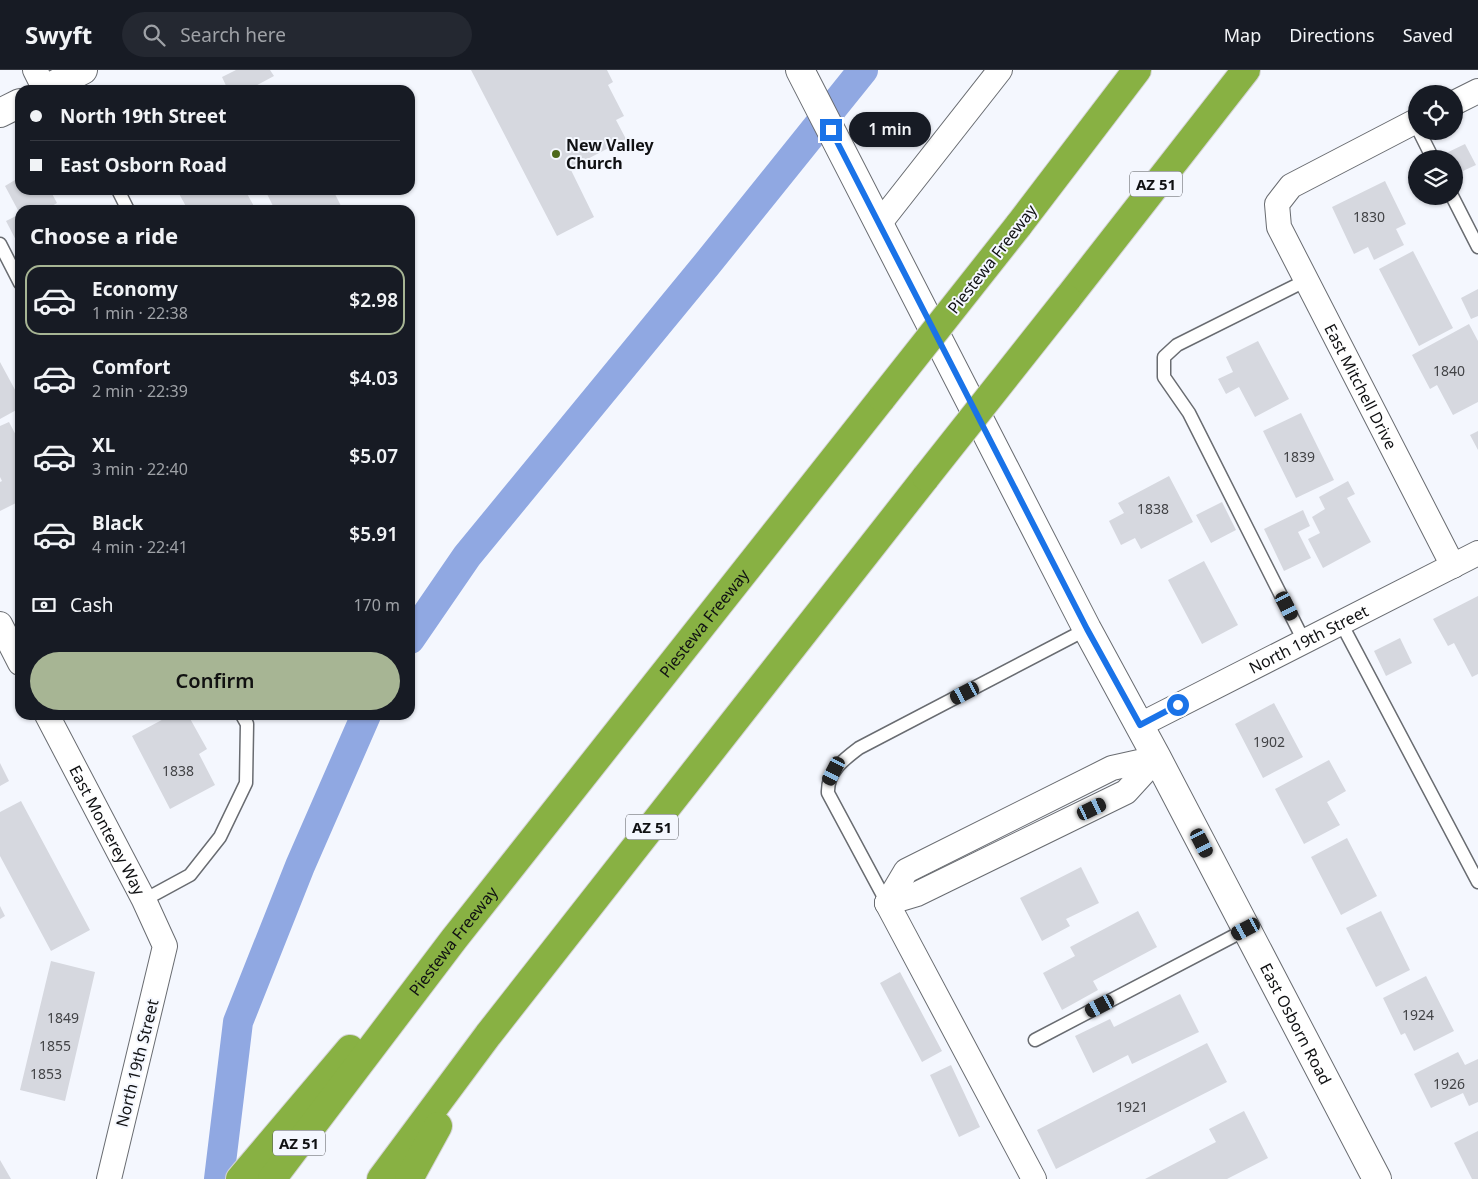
<!DOCTYPE html>
<html lang="en">
<head>
<meta charset="utf-8">
<style>
	:root { --surface:#171b24; --page:#242831; --text:#f1f3f6; --muted:#9ea1a6; --line:#363941; --accent:#a7b594 }
	body { margin:0; font-family:"Noto Sans",sans-serif; background:var(--page); color:var(--text); height:100vh; display:flex; flex-direction:column; font-size:19px; white-space:nowrap }
	* { box-sizing:border-box; margin:0 }
	p { font-size:16px; color:var(--muted) }
	.icon { flex:none; width:28px; height:28px; fill:none; stroke:currentColor; stroke-width:2; stroke-linecap:round; stroke-linejoin:round }
	.map { position:relative; flex:1; overflow:hidden }
	.details { position:absolute; left:15px; top:135px; width:400px; height:515px; display:flex; flex-direction:column; background:var(--surface); border-radius:15px; box-shadow:0 1px 4px #0004 }
	.details>* { flex:none }
	.guide { position:absolute; left:15px; top:15px; width:400px; height:110px; border-radius:15px; box-shadow:0 1px 4px #0004; display:grid; align-content:center; height:110px; padding:0 15px; background:var(--surface) }
	.controls { position:absolute; left:1408px; top:15px; display:grid; gap:10px }
	.controls a { display:grid; place-items:center; width:55px; height:55px; border-radius:50%; background:var(--surface); box-shadow:0 1px 4px #0004; font-size:25px }
	.end { position:absolute; width:22px; height:22px; margin:-11px; border:6px solid #1a73e8; background:#fff; box-shadow:0 0 0 2px #fff }
	.from { border-radius:50% }
	.bubble { position:absolute; height:35px; border-radius:18px; background:var(--surface); box-shadow:0 1px 4px #0004; font-size:16px; font-weight:600; line-height:35px; text-align:center }
	.car { position:absolute; width:15px; height:30px; margin:-15px -8px; border-radius:6px; box-shadow:0 0 4px 1px #0007; background:linear-gradient(#222 24%,#8ab4d8 0 40%,#222 0 76%,#8ab4d8 0 86%,#222 0) }
	.guide b { display:flex; align-items:center; gap:18px; height:48px; font-size:19px }
	.guide b+b { border-top:1px solid var(--line) }
	.guide i { width:12px; height:12px; background:var(--text) }
	ul { padding:0; list-style:none }
	li { display:flex; align-items:center; gap:15px; height:70px; margin:0 10px 8px; padding:0 5px; border:2px solid transparent; border-radius:15px }
	li div { flex:1 }
	li b { display:block; font-size:19px }
	li em { font-style:normal; font-weight:600 }
	li.selected { border-color:var(--accent) }
	li>.icon { width:45px; height:45px; stroke-width:1.5 }
	h2 { padding:0 15px; font-size:22px; line-height:60px }
	.pay { display:flex; align-items:center; gap:12px; height:55px; padding:0 15px; font-size:19px }
	.pay p { margin-inline-start:auto }
	.action { display:flex; gap:10px; margin-top:auto; padding:10px 15px }
	.action a { flex:1; height:58px; border-radius:30px; background:var(--accent); color:#111; font-size:20px; font-weight:600; line-height:58px; text-align:center }
	header { display:flex; align-items:center; gap:30px; box-sizing:border-box; height:70px; padding:0 25px; background:var(--surface); border-bottom:1px solid var(--line) }
	header strong { font-size:24px }
	nav { display:flex; gap:28px; margin-inline-start:auto; font-size:18px }
	.search { width:350px; height:45px; background:var(--page); display:flex; align-items:center; gap:12px; box-sizing:border-box; padding:0 18px; border-radius:28px; color:var(--muted); font-size:19px }
	.map>svg:first-child { display:block }
	.lines { fill:none; stroke-linecap:round; stroke-linejoin:round }
	.canal { stroke:#90a8e2; stroke-width:30 }
	.building { fill:#d6d8df }
	.service-casing { stroke:#696c71; stroke-width:15 }
	.minor-casing { stroke:#696c71; stroke-width:26 }
	.tertiary-casing { stroke:#696c71; stroke-width:30 }
	.secondary-casing { stroke:#696c71; stroke-width:30 }
	.motorway-casing { stroke:#d4d4d5; stroke-width:30 }
	.service { stroke:#fff; stroke-width:12 }
	.minor { stroke:#fff; stroke-width:24 }
	.tertiary { stroke:#fff; stroke-width:28 }
	.secondary { stroke:#fff; stroke-width:28 }
	.motorway { stroke:#88b143; stroke-width:28 }
	.motorway-bridge-casing { stroke:#d4d4d5; stroke-width:30; stroke-linecap:butt }
	.motorway-bridge { stroke:#88b143; stroke-width:28 }
	.route { stroke:#1a73e8; stroke-width:6 }
	.poi-dot { fill:#4d691c; stroke:#f4f7fe; stroke-width:2 }
	.labels { text-anchor:middle; dominant-baseline:central; stroke-width:4; stroke-linejoin:round; paint-order:stroke }
	.number-label { font-size:14px; fill:#424346 }
	.shield { fill:#f4f7fe; stroke:#54565a; stroke-width:1 }
	.shield-label { font-size:15px; font-weight:bold; fill:#101113 }
	.poi-label { font-size:16px; font-weight:bold; fill:#101113; stroke:#f4f7fe; text-anchor:start }
	.street-label { font-size:16px; fill:#101113; stroke:#f4f7fe }
</style>
</head>
<body>
<header>
<strong>Swyft</strong>
<div class="search"><svg class="icon" aria-label="search" viewBox="0 0 24 24"><circle cx="10" cy="10" r="6"/><path d="M15 15l6 6"/></svg>Search here</div>
<nav><a>Map</a><a>Directions</a><a>Saved</a></nav>
</header>
<div class="map">
<svg width="1478" height="1109" viewBox="0 0 1478 1109">
	<rect width="100%" height="100%" fill="#f4f7fe"/>
	<g class="lines">
		<path class="canal" d="M410 569 467 486 707 194 863 0
			M219 1109 238 952 300 796 366 645"/>
	</g>
	<path class="building" d="M236 0H270L274 6 248 20H228L222 7Z
		M471 0H607L613 12 608 15 624 46 616 50 626 69 570 98 594 147 557 166Z
		M1465 74 1476 95 1454 105V89H1442L1440 86Z
		M20 107V120H50L57 133 45 140H20V178L6 151 20 144 5 116Z
		M1385 111 1406 154 1396 159 1404 175 1374 190 1368 177 1354 184 1332 137Z
		M177 120H245L256 140H188Z
		M265 120H333L343 140H275Z
		M1413 181 1453 258 1419 276 1379 199Z
		M1478 219V246L1471 249 1461 228Z
		M1469 254 1478 271V332L1453 345 1437 315 1430 319 1412 285Z
		M1258 271 1289 329 1255 347 1239 317 1226 324 1218 309 1233 302 1226 287Z
		M0 292 20 329V338L0 349Z
		M1301 343 1334 410 1296 428 1263 361Z
		M9 352 20 373V431L0 441V412L2 411 0 407V356Z
		M1478 361V380L1470 365Z
		M1169 406 1193 452 1141 479 1135 468 1121 475 1109 451 1124 443 1118 433Z
		M1348 411 1355 424 1347 428 1371 472 1323 498 1308 469 1320 463 1312 447 1325 439 1319 427Z
		M1222 432 1236 460 1211 473 1196 445Z
		M1303 440 1310 456 1298 462 1311 488 1284 501 1264 459Z
		M1204 491 1238 555 1202 574 1168 510Z
		M1478 526V604L1472 607 1454 573 1448 576 1433 549Z
		M1400 568 1412 593 1386 606 1374 581Z
		M1274 633 1303 687 1263 708 1235 654Z
		M121 645H133L124 650Z
		M171 645H188L207 679 199 684 215 715 170 739 132 666Z
		M1329 690 1346 721 1327 732 1340 755 1304 774 1275 719Z
		M0 693 9 711 0 716Z
		M21 731 90 860 51 881 0 786V742Z
		M1347 768 1377 826 1341 845 1311 787Z
		M1081 797 1099 833 1066 849 1070 856 1042 871 1020 828Z
		M0 836 5 846 0 849Z
		M1138 841 1157 877 1093 911 1098 920 1062 940 1043 903 1075 886 1070 877Z
		M1381 841 1410 900 1376 917 1346 858Z
		M51 891 95 902 65 1031 20 1020Z
		M900 902 942 981 922 992 880 913Z
		M1426 906 1454 961 1414 981 1405 963 1401 965 1383 928Z
		M1180 924 1199 962 1132 994 1128 985 1093 1003 1075 966 1110 949 1114 957Z
		M1207 973 1227 1012 1056 1099 1037 1060Z
		M1458 982 1465 995 1478 989V1032L1469 1036 1463 1023 1431 1038 1414 1004Z
		M951 995 980 1057 959 1067 930 1005Z
		M1244 1041 1268 1088 1227 1109H1145L1216 1072 1209 1059Z
		M1478 1061V1109H1472L1454 1073Z
		M0 1090 11 1109H0Z"/>
	<g class="lines">
		<defs>
			<path id="service" d="M1419 61 1433 89
				M118 120 128 140
				M1452 126 1478 177
				M0 174 20 213
				M1341 553 1478 812
				M1304 571 1189 343 1164 307V287L1177 275 1307 210
				M144 830 190 805 220 767 246 713 247 654 242 645
				M887 833 828 723C827 702 843 690 859 678L1087 559
				M1035 970 1247 859"/>
			<g id="minor">
				<path d="M35 0 45 20"/>
				<path d="M1454 33 1478 21"/>
				<path id="s1" d="M1416 51 1291 116 1277 134 1279 157 1453 496"/>
				<path d="M879 154 1000 0"/>
				<path d="M0 554 20 593"/>
				<path id="s2" d="M47 645 144 830 165 876 109 1109"/>
				<path id="s3" d="M1140 655 1478 483"/>
				<path d="M887 833 906 801 1112 698 1157 688"/>
				<path d="M887 833 1034 1109"/>
				<path d="M887 833 917 824 1126 722 1157 688"/>
			</g>
			<path id="tertiary" d="M44 20 83 0
				M0 43 20 33"/>
			<g id="secondary">
				<path id="s4" d="M800 0 1087 559 1157 688 1377 1109"/>
			</g>
			<g id="motorway">
				<path d="M1018 156 1137 0"/>
				<path d="M1067 229 1246 0"/>
				<path d="M240 1109 350 979"/>
				<path id="s5" d="M272 1109 454 869 882 328"/>
				<path d="M381 1109 488 965 926 407"/>
				<path d="M409 1109 438 1056"/>
			</g>
		</defs>
		<use href="#service" class="service-casing"/>
		<use href="#minor" class="minor-casing"/>
		<use href="#tertiary" class="tertiary-casing"/>
		<use href="#secondary" class="secondary-casing"/>
		<use href="#motorway" class="motorway-casing"/>
		<use href="#service" class="service"/>
		<use href="#minor" class="minor"/>
		<use href="#tertiary" class="tertiary"/>
		<use href="#secondary" class="secondary"/>
		<use href="#motorway" class="motorway"/>
		<defs>
			<path id="motorway-bridge" d="M882 328 1018 156
				M926 407 1067 229"/>
		</defs>
		<use href="#motorway-bridge" class="motorway-bridge-casing"/>
		<use href="#motorway-bridge" class="motorway-bridge"/>
	</g>
	<g class="lines">
		<path class="route" d="M831 60 1087 559 1140 655 1178 635"/>
	</g>
	<circle class="poi-dot" cx="556" cy="84" r="5"/>
	<g class="labels">
		<g class="number-label">
			<text x="1369" y="146">1830</text>
			<text x="1449" y="300">1840</text>
			<text x="1299" y="386">1839</text>
			<text x="1153" y="438">1838</text>
			<text x="1269" y="671">1902</text>
			<text x="178" y="700">1838</text>
			<text x="1418" y="944">1924</text>
			<text x="63" y="947">1849</text>
			<text x="55" y="975">1855</text>
			<text x="46" y="1003">1853</text>
			<text x="1449" y="1013">1926</text>
			<text x="1132" y="1036">1921</text>
		</g>
		<g class="shield">
			<rect x="1130" y="101.5" width="52" height="25" rx="4"/>
			<rect x="626" y="744.5" width="52" height="25" rx="4"/>
			<rect x="273" y="1060.5" width="52" height="25" rx="4"/>
		</g>
		<g class="shield-label">
			<text x="1156" y="114">AZ 51</text>
			<text x="652" y="757">AZ 51</text>
			<text x="299" y="1073">AZ 51</text>
		</g>
		<g class="poi-label">
			<text x="566" y="75">New Valley<tspan x="566" dy="18">Church</tspan></text>
		</g>
		<g class="street-label">
			<text transform="translate(992 189) rotate(-52)">Piestewa Freeway</text>
			<text stroke="none"><textPath href="#s1" startOffset="366">East Mitchell Drive</textPath></text>
			<text stroke="none"><textPath href="#s5" startOffset="704">Piestewa Freeway</textPath></text>
			<text stroke="none"><textPath href="#s3" startOffset="189">North 19th Street</textPath></text>
			<text stroke="none"><textPath href="#s2" startOffset="130">East Monterey Way</textPath></text>
			<text stroke="none"><textPath href="#s5" startOffset="299">Piestewa Freeway</textPath></text>
			<text stroke="none"><textPath href="#s4" startOffset="1075">East Osborn Road</textPath></text>
			<text transform="translate(137 993) rotate(-76)">North 19th Street</text>
		</g>
	</g>
</svg>
<div class="controls">
<a><svg class="icon" aria-label="locate" viewBox="0 0 24 24"><circle cx="12" cy="12" r="6"/><path d="M12 2v4M12 18v4M2 12h4M18 12h4"/></svg></a>
<a><svg class="icon" aria-label="layers" viewBox="0 0 24 24"><path d="M12 4l9 5-9 5-9-5zM3 14l9 5 9-5"/></svg></a>
</div>
<i class="end from" style="left:1178px;top:635px"></i>
<i class="end" style="left:831px;top:60px"></i>
<div class="bubble" style="left:849px;top:42px;width:82px">1 min</div>
<i class="car" style="left:1287px;top:536px;rotate:153deg"></i>
<i class="car" style="left:965px;top:623px;rotate:243deg"></i>
<i class="car" style="left:834px;top:701px;rotate:207deg"></i>
<i class="car" style="left:1092px;top:739px;rotate:64deg"></i>
<i class="car" style="left:1202px;top:773px;rotate:153deg"></i>
<i class="car" style="left:1246px;top:859px;rotate:242deg"></i>
<i class="car" style="left:1100px;top:936px;rotate:242deg"></i>
<div class="guide">
<b><i class="from"></i>North 19th Street</b>
<b><i></i>East Osborn Road</b>
</div>
<section class="details">
<h2>Choose a ride</h2>
<ul>
<li class="selected"><svg class="icon" aria-label="car" viewBox="0 0 24 24"><path d="M5 17H2v-5l4-1 3-4h7l3 4 3 1v5h-3M9 17h6M6 11h13"/><circle cx="7" cy="17" r="2"/><circle cx="17" cy="17" r="2"/></svg><div><b>Economy</b><p>1 min · 22:38</p></div><em>$2.98</em></li>
<li><svg class="icon" aria-label="car" viewBox="0 0 24 24"><path d="M5 17H2v-5l4-1 3-4h7l3 4 3 1v5h-3M9 17h6M6 11h13"/><circle cx="7" cy="17" r="2"/><circle cx="17" cy="17" r="2"/></svg><div><b>Comfort</b><p>2 min · 22:39</p></div><em>$4.03</em></li>
<li><svg class="icon" aria-label="car" viewBox="0 0 24 24"><path d="M5 17H2v-5l4-1 3-4h7l3 4 3 1v5h-3M9 17h6M6 11h13"/><circle cx="7" cy="17" r="2"/><circle cx="17" cy="17" r="2"/></svg><div><b>XL</b><p>3 min · 22:40</p></div><em>$5.07</em></li>
<li><svg class="icon" aria-label="car" viewBox="0 0 24 24"><path d="M5 17H2v-5l4-1 3-4h7l3 4 3 1v5h-3M9 17h6M6 11h13"/><circle cx="7" cy="17" r="2"/><circle cx="17" cy="17" r="2"/></svg><div><b>Black</b><p>4 min · 22:41</p></div><em>$5.91</em></li>
</ul>
<div class="pay"><svg class="icon" aria-label="cash" viewBox="0 0 24 24"><path d="M3 7h18v10H3z"/><circle cx="12" cy="12" r="2"/></svg>Cash<p>170 m</p></div>
<div class="action"><a>Confirm</a></div>
</section>
</div>
</body>
</html>
